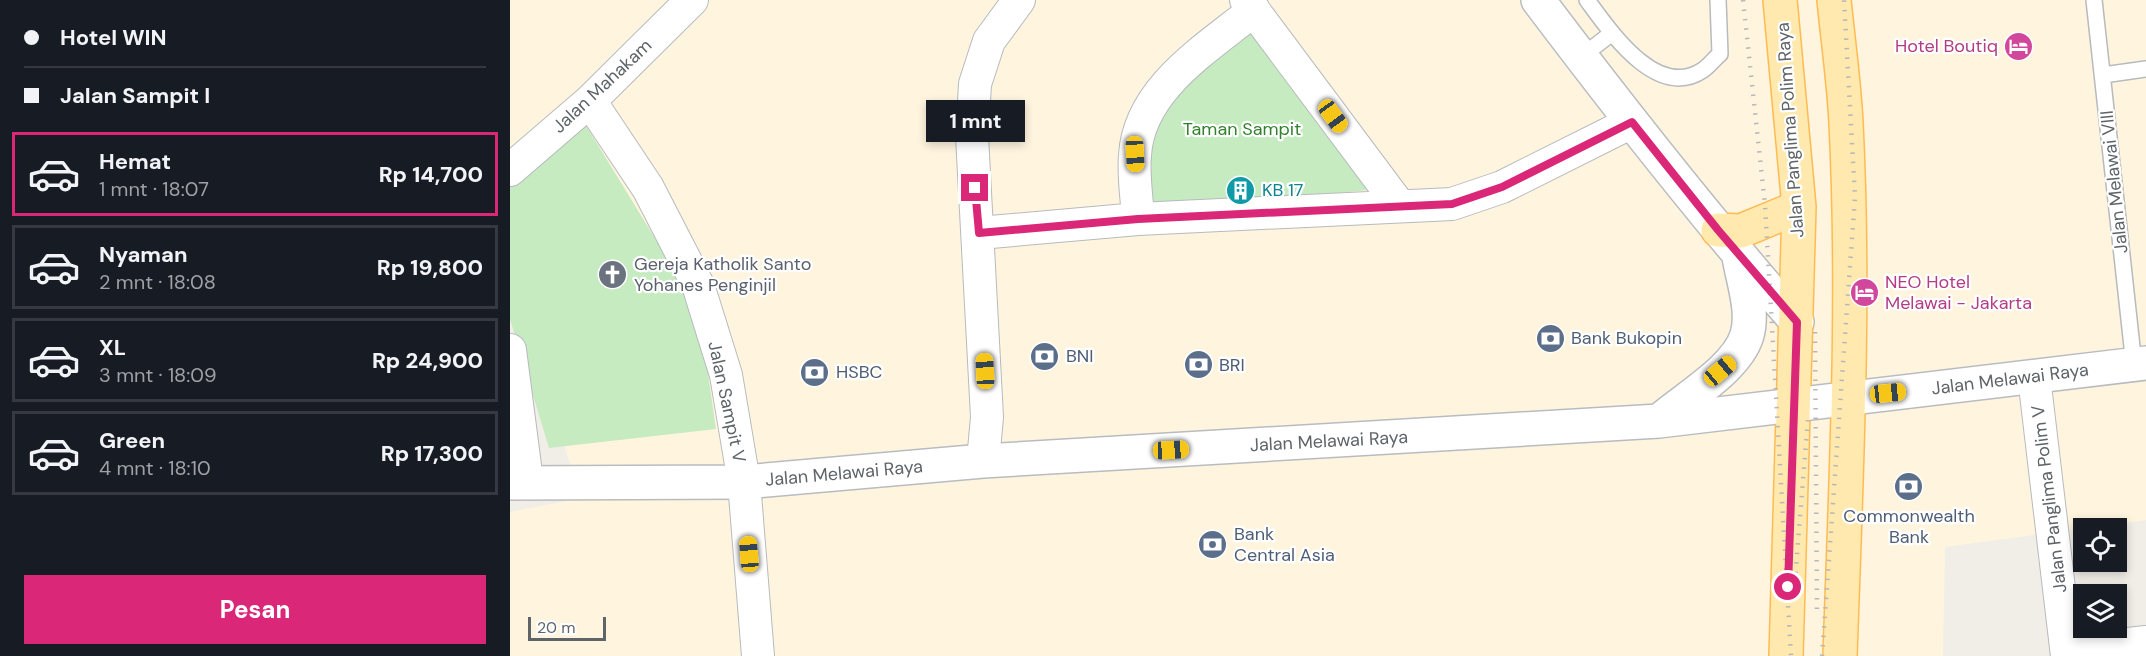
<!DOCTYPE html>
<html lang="id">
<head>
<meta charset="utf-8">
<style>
	:root { --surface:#171b24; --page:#20242c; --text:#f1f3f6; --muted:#9ea1a6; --line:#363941; --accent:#db2777 }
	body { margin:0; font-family:"DM Sans",sans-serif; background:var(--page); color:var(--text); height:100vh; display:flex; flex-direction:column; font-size:22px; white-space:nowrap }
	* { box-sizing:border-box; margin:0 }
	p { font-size:20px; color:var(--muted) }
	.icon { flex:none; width:33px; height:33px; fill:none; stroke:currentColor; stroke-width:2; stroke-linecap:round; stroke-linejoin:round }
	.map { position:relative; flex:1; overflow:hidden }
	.sheet { display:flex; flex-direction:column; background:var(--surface); width:510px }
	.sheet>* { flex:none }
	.banner { display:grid; align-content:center; height:132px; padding:0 24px; background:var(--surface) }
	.fabs { position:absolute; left:1563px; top:518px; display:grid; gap:12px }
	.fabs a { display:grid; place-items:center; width:54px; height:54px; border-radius:0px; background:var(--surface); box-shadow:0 3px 9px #0003; font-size:30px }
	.scale { position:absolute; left:18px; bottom:15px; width:78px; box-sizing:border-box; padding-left:6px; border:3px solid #5e6468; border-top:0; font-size:16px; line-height:21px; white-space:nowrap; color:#5e6468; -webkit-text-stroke:4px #fff; paint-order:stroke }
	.end { position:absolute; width:27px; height:27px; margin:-14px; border:8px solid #db2777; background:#fff; box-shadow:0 0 0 3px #fff }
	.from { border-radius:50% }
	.bubble { position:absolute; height:42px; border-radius:0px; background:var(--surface); box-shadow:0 3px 9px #0003; font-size:20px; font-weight:800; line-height:42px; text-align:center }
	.car { position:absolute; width:18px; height:36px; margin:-18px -9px; border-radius:8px; box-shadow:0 0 4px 2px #0007; background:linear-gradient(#f5c518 24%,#345 0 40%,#f5c518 0 76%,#345 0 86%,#f5c518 0) }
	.banner b { display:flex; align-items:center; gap:21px; height:57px; font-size:22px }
	.banner b+b { border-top:2px solid var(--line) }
	.banner i { width:15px; height:15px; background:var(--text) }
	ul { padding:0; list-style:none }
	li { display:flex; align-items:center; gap:18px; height:84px; margin:0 12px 9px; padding:0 12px; border:3px solid var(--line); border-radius:0px }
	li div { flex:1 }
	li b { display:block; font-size:22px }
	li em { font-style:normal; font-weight:800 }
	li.active { border-color:var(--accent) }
	li>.icon { width:54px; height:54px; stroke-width:1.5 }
	.primary-button { display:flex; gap:12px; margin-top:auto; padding:12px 24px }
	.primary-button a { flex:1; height:69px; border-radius:0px; background:var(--accent); color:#fff; font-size:24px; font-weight:800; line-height:69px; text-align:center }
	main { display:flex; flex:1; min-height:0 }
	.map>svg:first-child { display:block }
	.commercial { fill:#fff4de }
	.green { fill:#c6ebc1 }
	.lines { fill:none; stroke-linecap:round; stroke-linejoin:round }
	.lane-casing { stroke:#b7babe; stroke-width:18 }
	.street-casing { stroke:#b7babe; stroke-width:34 }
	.secondary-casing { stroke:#b8bcc1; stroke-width:36 }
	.primary-casing { stroke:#ffbb52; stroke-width:36 }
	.lane { stroke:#fff; stroke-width:15 }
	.street { stroke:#fff; stroke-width:32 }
	.secondary { stroke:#fff; stroke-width:33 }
	.primary { stroke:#ffe9ae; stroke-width:33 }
	.rail { stroke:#b6b7b8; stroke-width:4.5; stroke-dasharray:1.5 8; stroke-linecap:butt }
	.route { stroke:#db2777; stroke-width:8 }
	.labels { text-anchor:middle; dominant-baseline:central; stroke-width:4.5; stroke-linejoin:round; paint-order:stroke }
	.hotel-label { font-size:18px; fill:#b23c85; stroke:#fff; text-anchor:end }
	.street-label { font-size:18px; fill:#5e6468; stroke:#fff }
	.park-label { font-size:18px; fill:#31812b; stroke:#fff }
	.culture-label { font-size:18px; fill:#0d838f; stroke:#fff; text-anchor:start }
	.worship-label { font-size:18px; fill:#5b616d; stroke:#fff; text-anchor:start }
	.service-label { font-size:18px; fill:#4e5e75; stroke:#fff; text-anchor:start }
</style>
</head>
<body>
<main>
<section class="sheet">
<div class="banner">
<b><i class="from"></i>Hotel WIN</b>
<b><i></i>Jalan Sampit I</b>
</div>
<ul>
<li class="active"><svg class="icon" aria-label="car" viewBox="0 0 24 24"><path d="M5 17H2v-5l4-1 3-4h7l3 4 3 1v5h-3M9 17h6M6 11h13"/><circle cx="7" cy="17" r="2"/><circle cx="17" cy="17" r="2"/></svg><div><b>Hemat</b><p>1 mnt · 18:07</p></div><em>Rp 14,700</em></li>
<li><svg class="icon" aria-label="car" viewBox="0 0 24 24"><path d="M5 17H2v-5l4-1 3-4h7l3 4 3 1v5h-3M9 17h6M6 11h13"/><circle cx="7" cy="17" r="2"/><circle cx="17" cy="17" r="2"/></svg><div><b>Nyaman</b><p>2 mnt · 18:08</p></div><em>Rp 19,800</em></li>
<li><svg class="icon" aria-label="car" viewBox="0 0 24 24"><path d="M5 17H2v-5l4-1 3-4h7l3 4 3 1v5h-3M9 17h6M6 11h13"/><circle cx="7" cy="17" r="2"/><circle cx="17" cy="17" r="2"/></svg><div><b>XL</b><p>3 mnt · 18:09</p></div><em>Rp 24,900</em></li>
<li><svg class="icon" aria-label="car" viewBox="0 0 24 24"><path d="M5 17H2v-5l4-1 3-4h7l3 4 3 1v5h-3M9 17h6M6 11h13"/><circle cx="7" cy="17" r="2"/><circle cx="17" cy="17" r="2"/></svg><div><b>Green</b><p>4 mnt · 18:10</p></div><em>Rp 17,300</em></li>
</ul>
<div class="primary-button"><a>Pesan</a></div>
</section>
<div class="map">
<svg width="1636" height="656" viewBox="0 0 1636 656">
	<rect width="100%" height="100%" fill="#f1eee7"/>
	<path class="commercial" d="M0 0H1636V520L1435 547 1433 656H0V512L71 498 33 380 0 236Z"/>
	<path class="green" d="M744 28 869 189 643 210 633 154 663 92Z
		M72 119 179 294 197 366 206 429 39 448 0 319V179Z"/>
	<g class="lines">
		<defs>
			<path id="lane" d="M1077 0C1100 31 1147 101 1193 70 1199 66 1204 59 1210 54L1208 0
				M1584 0 1624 365
				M1071 57 1102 33
				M1593 75 1636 69"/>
			<path id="street" d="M736 0 889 205
				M80 101 138 188 188 285 216 375 234 482 248 656
				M0 170 80 101 182 0
				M628 219C627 198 623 176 625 155 629 88 698 48 744 10
				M469 233 628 219 942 204 992 187 1122 122
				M0 350 17 481
				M1524 377 1557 656
				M473 461 477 417 462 136 465 84 479 41 509 0
				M1557 651 1636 642"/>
			<path id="secondary" d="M1028 0C1111 110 1196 218 1287 322
				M1149 421C1175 398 1227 369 1237 335 1244 311 1233 281 1229 257
				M0 483 234 482 473 461 1149 421 1636 363"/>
			<path id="primary" d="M1270 0 1289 207 1276 656
				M1324 0C1328 41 1334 82 1336 123 1345 300 1336 478 1330 656
				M1208 230 1231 231 1289 207"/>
		</defs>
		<use href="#lane" class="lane-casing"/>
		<use href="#street" class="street-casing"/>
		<use href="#secondary" class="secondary-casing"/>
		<use href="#primary" class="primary-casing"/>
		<use href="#lane" class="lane"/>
		<use href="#street" class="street"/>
		<use href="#secondary" class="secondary"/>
		<use href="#primary" class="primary"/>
		<path class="rail" d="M1233 0 1255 205 1281 656
			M1305 332 1307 614
			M1284 592 1298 418
			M1312 656 1345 197 1334 0"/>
	</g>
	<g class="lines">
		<path class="route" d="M465 188 469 233 628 219 942 204 992 187 1122 122 1208 230 1287 322 1278 587"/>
	</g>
	<defs>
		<symbol id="hotel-disc" viewBox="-11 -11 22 22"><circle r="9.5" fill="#d1479c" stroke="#fff"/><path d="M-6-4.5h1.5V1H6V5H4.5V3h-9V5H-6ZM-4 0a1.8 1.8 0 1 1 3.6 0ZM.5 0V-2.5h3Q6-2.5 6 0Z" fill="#fff"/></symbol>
		<symbol id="building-disc" viewBox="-11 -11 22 22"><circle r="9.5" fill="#0f9aa8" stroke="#fff"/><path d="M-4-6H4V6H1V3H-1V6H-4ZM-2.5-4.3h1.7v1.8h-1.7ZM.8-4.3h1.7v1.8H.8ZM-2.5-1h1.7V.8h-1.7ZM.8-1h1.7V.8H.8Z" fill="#fff"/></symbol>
		<symbol id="church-disc" viewBox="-11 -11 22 22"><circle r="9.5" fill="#6b7280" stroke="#fff"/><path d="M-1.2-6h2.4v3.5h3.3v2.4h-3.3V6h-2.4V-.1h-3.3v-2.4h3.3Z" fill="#fff"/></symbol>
		<symbol id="bank-disc" viewBox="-11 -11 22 22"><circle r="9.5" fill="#5c6f8a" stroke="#fff"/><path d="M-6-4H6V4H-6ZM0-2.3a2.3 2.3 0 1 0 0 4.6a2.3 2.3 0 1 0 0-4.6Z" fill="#fff"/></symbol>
	</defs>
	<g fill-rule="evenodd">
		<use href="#hotel-disc" x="1492" y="30" width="33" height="33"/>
		<use href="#building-disc" x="714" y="174" width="33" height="33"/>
		<use href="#church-disc" x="86" y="258" width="33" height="33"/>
		<use href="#hotel-disc" x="1338" y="276" width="33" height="33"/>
		<use href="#bank-disc" x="1024" y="322" width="33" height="33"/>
		<use href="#bank-disc" x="518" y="340" width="33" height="33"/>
		<use href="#bank-disc" x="672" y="348" width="33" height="33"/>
		<use href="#bank-disc" x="288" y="356" width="33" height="33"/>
		<use href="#bank-disc" x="1382" y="470" width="33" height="33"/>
		<use href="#bank-disc" x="686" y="528" width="33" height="33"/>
	</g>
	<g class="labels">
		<g class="hotel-label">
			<text x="1488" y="46">Hotel Boutiq</text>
			<text x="1375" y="282" text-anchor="start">NEO Hotel<tspan x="1375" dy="21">Melawai - Jakarta</tspan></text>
		</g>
		<g class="street-label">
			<text transform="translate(92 86) rotate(-43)">Jalan Mahakam</text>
			<text transform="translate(1280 130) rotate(-94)">Jalan Panglima Polim Raya</text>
			<text transform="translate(1604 182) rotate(-96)">Jalan Melawai VIII</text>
			<text transform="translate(1500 379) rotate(-7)">Jalan Melawai Raya</text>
			<text transform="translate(217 402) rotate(78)">Jalan Sampit V</text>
			<text transform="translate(819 441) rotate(-3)">Jalan Melawai Raya</text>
			<text transform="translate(334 473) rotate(-5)">Jalan Melawai Raya</text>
			<text transform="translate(1539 499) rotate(-97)">Jalan Panglima Polim V</text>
		</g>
		<g class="park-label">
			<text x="732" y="129">Taman Sampit</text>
		</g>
		<g class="culture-label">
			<text x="752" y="190">KB 17</text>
		</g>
		<g class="worship-label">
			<text x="124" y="264">Gereja Katholik Santo<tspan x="124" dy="21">Yohanes Penginjil</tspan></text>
		</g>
		<g class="service-label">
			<text x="1061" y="338">Bank Bukopin</text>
			<text x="556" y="356">BNI</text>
			<text x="709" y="365">BRI</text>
			<text x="326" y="372">HSBC</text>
			<text x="1399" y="516" text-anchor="middle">Commonwealth<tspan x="1399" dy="21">Bank</tspan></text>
			<text x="724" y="534">Bank<tspan x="724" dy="21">Central Asia</tspan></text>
		</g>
	</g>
</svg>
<div class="fabs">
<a><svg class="icon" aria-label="locate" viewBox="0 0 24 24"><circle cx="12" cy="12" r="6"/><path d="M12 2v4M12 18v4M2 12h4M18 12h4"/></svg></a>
<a><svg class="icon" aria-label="layers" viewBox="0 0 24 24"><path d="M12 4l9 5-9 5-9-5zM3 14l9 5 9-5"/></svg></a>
</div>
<div class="scale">20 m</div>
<i class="end from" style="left:1278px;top:587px"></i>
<i class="end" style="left:465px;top:188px"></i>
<div class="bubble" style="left:416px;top:100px;width:99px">1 mnt</div>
<i class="car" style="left:823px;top:116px;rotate:144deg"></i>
<i class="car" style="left:625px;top:154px;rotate:177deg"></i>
<i class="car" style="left:475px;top:371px;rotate:357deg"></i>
<i class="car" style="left:1210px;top:371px;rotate:50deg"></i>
<i class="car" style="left:1378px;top:393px;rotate:84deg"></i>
<i class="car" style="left:661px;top:450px;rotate:87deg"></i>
<i class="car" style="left:239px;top:554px;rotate:355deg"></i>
</div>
</main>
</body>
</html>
